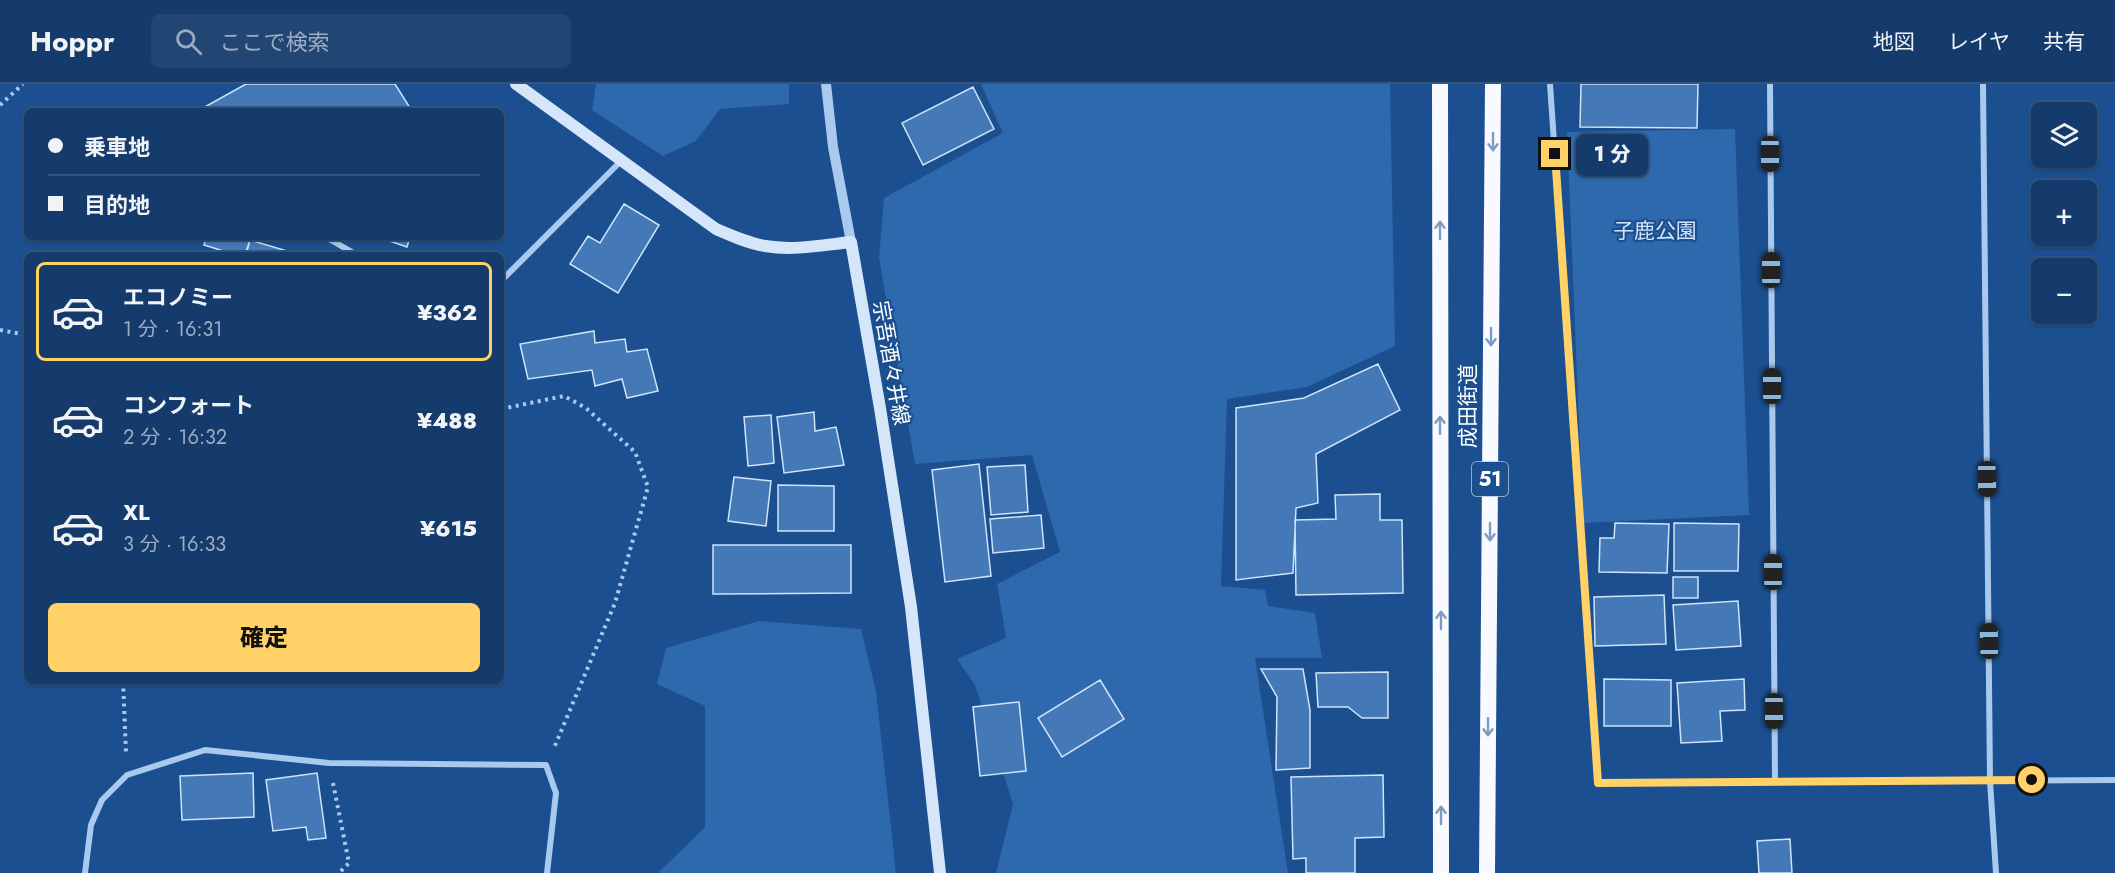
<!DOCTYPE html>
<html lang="ja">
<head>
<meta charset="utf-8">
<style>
	:root { --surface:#143b6b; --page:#214673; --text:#f1f3f6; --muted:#9dadc1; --line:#33557e; --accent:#ffd166 }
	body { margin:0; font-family:Jost,"Noto Sans JP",sans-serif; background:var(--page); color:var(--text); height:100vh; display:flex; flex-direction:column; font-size:22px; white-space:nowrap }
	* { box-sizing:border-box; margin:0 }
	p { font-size:20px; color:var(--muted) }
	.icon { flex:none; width:33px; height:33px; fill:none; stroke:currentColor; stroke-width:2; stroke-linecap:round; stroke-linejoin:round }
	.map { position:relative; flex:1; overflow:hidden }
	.sheet { position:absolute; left:24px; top:168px; width:480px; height:432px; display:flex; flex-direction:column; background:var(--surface); border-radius:9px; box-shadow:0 2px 4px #0004,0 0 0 2px var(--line) }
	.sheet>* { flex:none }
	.hud { position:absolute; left:24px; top:24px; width:480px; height:132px; border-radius:9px; box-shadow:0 2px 4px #0004,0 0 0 2px var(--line); display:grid; align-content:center; height:132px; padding:0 24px; background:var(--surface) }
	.tools { position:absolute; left:2031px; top:18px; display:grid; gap:12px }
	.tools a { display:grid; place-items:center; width:66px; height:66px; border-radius:9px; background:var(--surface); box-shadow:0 2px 4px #0004,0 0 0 2px var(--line); font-size:30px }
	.end { position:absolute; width:27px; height:27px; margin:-14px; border:8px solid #ffd166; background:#111; box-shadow:0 0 0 3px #111 }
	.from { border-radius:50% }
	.bubble { position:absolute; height:42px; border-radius:9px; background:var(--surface); box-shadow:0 2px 4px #0004,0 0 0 2px var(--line); font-size:20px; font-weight:800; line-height:42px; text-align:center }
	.car { position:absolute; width:18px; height:36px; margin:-18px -9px; border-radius:8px; box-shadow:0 0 4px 2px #0007; background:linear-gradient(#222 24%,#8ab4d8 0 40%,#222 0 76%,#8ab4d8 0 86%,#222 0) }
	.hud b { display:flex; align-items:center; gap:21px; height:57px; font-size:22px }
	.hud b+b { border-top:2px solid var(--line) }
	.hud i { width:15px; height:15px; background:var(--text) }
	ul { padding:10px 0 0; list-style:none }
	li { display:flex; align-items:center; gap:18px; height:99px; margin:0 12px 9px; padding:0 12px; border:3px solid transparent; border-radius:9px }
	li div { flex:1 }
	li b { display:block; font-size:22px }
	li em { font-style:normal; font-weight:800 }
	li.active { border-color:var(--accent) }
	li>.icon { width:54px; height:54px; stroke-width:1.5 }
	.cta { display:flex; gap:12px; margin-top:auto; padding:12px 24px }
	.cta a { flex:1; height:69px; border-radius:9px; background:var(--accent); color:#111; font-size:24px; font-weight:800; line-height:69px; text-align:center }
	header { display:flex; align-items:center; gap:36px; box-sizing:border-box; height:84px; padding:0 30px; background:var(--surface); border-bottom:2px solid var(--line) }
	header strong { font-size:28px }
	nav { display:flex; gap:33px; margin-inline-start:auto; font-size:21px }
	.search { width:420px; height:54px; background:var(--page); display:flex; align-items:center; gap:15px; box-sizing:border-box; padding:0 21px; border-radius:9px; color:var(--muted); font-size:22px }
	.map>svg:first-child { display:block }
	.green { fill:#2e69ad }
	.building { fill:#4478b7; stroke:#cfe3fa; stroke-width:1.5 }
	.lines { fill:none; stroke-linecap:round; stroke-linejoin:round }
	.path { stroke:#a9c9ee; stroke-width:4; stroke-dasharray:3 4.5; stroke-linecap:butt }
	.minor { stroke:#a9c9ee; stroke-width:6 }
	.tertiary { stroke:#a9c9ee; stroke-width:10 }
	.secondary { stroke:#d6e6fa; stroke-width:12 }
	.trunk { stroke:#f8faff; stroke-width:16 }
	.oneway { stroke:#7e9cc1 }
	.route { stroke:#ffd166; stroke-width:8 }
	.labels { text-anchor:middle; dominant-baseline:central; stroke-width:4.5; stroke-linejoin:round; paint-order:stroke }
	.shield { fill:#1b4f8f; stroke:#bbcadd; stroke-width:1.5 }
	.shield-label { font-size:20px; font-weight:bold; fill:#fff }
	.park-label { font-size:21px; fill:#cfe3fa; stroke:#1b4f8f }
	.street-label { font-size:21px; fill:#fff; stroke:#1b4f8f }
</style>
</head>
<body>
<header>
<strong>Hoppr</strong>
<div class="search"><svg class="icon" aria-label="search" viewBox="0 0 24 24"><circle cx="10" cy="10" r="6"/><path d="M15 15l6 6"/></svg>ここで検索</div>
<nav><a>地図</a><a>レイヤ</a><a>共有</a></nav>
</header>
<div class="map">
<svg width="2115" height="789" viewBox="0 0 2115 789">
	<rect width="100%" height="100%" fill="#1b4f8f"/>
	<path class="green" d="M596 0H789V20L720 25 696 57 663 72 592 26Z
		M981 0H1390L1395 262 1307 303 1227 315 1221 502 1265 506 1268 522 1315 529 1322 574H1255L1288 789H996L1013 720 975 601 957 575 1006 554 997 500 1060 468 1032 371 915 380 879 174 884 114 1003 49Z
		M1735 45 1749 431 1583 439 1567 48Z
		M759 537 861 545 876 607 896 789H658L705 743V622L657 600 666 564Z"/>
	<path class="building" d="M246 0H395L412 27H202L201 25Z
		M1581 0H1698L1697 44 1580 43Z
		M973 3 994 45 923 81 902 39Z
		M624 120 659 141 618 209 570 180 588 152 600 159Z
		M206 153H251L245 171H236L204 161Z
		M378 153H410L407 163Z
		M250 156 294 169V171H246Z
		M594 247 595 259 625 255 627 268 647 265 658 307 627 314 622 295 595 302 592 286 528 295 520 260Z
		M1378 280 1400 326 1316 370 1318 419 1296 424 1293 489 1236 496V324L1304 314Z
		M814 328 815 347 836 343 844 381 784 389 777 333Z
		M771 331 774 379 748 382 744 333Z
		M979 380 991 492 945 498 932 386Z
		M1025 381 1028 428 991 431 987 383Z
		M734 393 771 397 766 442 728 437Z
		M778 401 834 402V447H778Z
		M1380 410V436H1402L1403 509 1296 511 1295 436 1336 435 1335 411Z
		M1041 431 1044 464 993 469 990 435Z
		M1615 439 1669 440 1667 489 1599 488 1600 454H1614Z
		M1674 439 1739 440 1738 487H1674Z
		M713 461H851V509L713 510Z
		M1673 493H1698V514H1673Z
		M1664 511 1666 560 1595 562 1594 513Z
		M1738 517 1741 562 1676 566 1673 521Z
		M1261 585H1303L1310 626V684L1276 686 1277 613Z
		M1388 588V634H1362L1348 623H1318L1316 589Z
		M1604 595 1671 596V642H1604Z
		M1744 595 1745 626 1720 627 1722 657 1681 659 1677 599Z
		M1100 596 1124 635 1062 673 1038 634Z
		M1019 618 1026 687 980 692 973 623Z
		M253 689 254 733 182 736 180 692Z
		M317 689 326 754 308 756 306 743 273 747 266 696Z
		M1383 691 1384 753 1355 754V789H1306V774L1293 775 1291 693Z
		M1790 755 1792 789H1759L1757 757Z"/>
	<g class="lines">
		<path class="path" d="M0 21 23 0
			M0 246 27 251
			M501 325 564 312 586 324 635 368 648 403 615 519 554 664
			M123 597 126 669
			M333 699 349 779 339 789"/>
		<path class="minor" d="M1550 0 1598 699 2115 696
			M1770 0 1775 697
			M1983 0 1990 697 1996 789
			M321 153 331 156 357 171
			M501 197 621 77
			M85 789 91 741 102 716 127 691 205 666 329 679 546 681 556 709 547 789"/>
		<path class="tertiary" d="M826 0 833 63 851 158"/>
		<path class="secondary" d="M516 0 716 145C732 152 748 159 765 162 793 167 823 161 851 158L880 324 911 523 940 789"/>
		<path class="trunk" d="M1440 0 1441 789
			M1487 789 1493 0"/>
	</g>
	<defs><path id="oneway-shaft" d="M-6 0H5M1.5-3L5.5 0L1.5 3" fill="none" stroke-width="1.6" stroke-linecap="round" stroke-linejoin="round" transform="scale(1.5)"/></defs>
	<g class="oneway">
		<use href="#oneway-shaft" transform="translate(1493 58) rotate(90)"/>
		<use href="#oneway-shaft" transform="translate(1440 146) rotate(-90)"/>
		<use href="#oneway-shaft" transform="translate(1491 253) rotate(90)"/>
		<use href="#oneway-shaft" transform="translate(1440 341) rotate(-90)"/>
		<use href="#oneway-shaft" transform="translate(1490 448) rotate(90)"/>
		<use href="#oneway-shaft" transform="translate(1441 536) rotate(-90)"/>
		<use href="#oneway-shaft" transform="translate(1488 643) rotate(90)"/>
		<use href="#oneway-shaft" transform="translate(1441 731) rotate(-90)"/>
	</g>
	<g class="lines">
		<path class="route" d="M1555 70 1598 699 2032 696"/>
	</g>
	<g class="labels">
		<rect class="shield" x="1472" y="378" width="36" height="34" rx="4.5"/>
		<g class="shield-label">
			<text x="1490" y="395">51</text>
		</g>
		<g class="park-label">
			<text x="1655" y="147">子鹿公園</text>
		</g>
		<g class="street-label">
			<text transform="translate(891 279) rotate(80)">宗吾酒々井線</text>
			<text transform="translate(1468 322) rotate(-90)">成田街道</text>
		</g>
	</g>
</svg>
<div class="tools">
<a><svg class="icon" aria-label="layers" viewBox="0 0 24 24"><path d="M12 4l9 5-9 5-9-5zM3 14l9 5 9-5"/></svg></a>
<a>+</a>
<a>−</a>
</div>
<i class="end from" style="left:2032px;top:696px"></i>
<i class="end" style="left:1555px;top:70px"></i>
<div class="bubble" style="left:1576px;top:50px;width:72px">1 分</div>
<i class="car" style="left:1770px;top:70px;rotate:180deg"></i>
<i class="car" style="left:1771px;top:186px;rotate:0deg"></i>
<i class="car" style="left:1772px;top:302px;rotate:0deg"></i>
<i class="car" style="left:1987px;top:395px;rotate:179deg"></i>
<i class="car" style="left:1773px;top:488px;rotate:0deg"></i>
<i class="car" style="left:1989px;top:557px;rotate:359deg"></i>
<i class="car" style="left:1774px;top:627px;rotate:180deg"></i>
<div class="hud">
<b><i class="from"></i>乗車地</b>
<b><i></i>目的地</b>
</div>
<section class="sheet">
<ul>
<li class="active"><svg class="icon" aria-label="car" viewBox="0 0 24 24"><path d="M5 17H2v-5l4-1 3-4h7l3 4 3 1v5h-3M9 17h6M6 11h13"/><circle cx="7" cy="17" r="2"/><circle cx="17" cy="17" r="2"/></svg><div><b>エコノミー</b><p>1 分 · 16:31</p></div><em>¥362</em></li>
<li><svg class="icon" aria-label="car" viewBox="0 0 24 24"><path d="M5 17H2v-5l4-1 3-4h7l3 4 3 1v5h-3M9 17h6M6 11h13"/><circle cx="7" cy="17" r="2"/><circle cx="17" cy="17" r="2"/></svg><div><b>コンフォート</b><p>2 分 · 16:32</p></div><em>¥488</em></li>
<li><svg class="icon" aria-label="car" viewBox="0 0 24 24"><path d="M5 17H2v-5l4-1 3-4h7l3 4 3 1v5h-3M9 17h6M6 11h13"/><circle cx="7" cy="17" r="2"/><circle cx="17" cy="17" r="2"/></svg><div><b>XL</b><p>3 分 · 16:33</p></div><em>¥615</em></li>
</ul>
<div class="cta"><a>確定</a></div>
</section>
</div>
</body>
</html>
